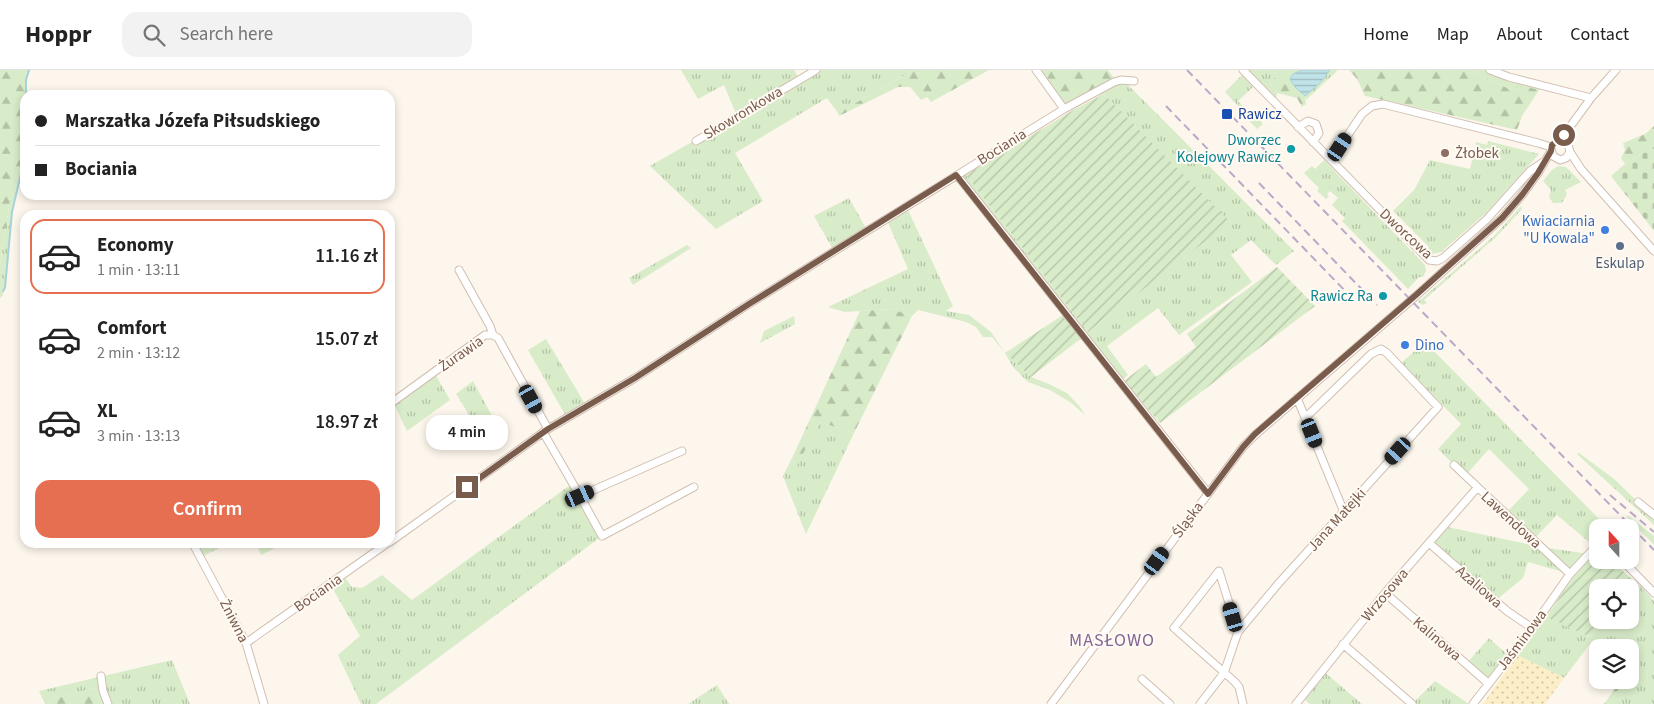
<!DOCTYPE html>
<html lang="en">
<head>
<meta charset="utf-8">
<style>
	:root { --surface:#fff; --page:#f2f2f2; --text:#222; --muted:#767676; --line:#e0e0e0; --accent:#e76f51 }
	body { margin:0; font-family:"Source Sans 3",sans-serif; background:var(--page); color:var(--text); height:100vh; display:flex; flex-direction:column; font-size:19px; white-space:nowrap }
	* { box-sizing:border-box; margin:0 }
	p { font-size:16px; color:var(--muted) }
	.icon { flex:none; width:28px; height:28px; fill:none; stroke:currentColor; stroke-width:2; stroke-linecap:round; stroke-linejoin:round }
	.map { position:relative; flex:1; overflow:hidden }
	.sheet { position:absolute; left:20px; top:140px; width:375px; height:338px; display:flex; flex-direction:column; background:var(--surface); border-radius:15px; box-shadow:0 2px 8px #0003 }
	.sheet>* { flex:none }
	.top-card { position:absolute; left:20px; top:20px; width:375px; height:110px; border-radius:15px; box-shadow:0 2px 8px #0003; display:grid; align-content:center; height:110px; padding:0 15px; background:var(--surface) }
	.needle { width:32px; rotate:339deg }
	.fabs { position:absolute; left:1589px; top:449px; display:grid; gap:10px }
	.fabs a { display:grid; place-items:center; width:50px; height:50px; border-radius:10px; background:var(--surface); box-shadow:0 2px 8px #0003; font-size:25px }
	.end { position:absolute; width:22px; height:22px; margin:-11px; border:6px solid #7a5c4d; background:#fff; box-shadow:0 0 0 2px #fff }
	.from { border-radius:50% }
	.bubble { position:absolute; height:35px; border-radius:15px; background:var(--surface); box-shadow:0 2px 8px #0003; font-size:16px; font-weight:600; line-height:35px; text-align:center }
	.car { position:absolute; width:15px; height:30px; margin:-15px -8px; border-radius:6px; box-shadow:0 0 4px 1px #0007; background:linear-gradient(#222 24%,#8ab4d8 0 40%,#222 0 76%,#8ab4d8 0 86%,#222 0) }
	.top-card b { display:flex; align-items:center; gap:18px; height:48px; font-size:19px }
	.top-card b+b { border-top:1px solid var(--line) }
	.top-card i { width:12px; height:12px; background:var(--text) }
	ul { padding:9px 0 0; list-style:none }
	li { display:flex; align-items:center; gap:15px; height:75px; margin:0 10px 8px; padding:0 5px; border:2px solid transparent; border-radius:15px }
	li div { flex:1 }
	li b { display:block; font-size:19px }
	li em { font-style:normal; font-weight:600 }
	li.on { border-color:var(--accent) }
	li>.icon { width:45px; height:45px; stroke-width:1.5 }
	.button { display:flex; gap:10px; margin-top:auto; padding:10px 15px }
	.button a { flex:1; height:58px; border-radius:15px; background:var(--accent); color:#fff; font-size:20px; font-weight:600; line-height:58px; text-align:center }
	header { display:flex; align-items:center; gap:30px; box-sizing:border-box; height:70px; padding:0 25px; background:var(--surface); border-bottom:1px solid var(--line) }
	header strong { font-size:24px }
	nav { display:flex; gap:28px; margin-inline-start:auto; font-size:18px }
	.search { width:350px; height:45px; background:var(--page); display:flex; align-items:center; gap:12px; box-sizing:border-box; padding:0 18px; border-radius:15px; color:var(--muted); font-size:19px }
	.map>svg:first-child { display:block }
	.grass { fill:url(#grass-tufts) }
	.forest { fill:url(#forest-firs) }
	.sand { fill:url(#sand-dots) }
	.cemetery { fill:url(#cemetery-stones) }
	.garden { fill:url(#garden-furrows) }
	.water { fill:url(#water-rules); stroke:#a5d3da }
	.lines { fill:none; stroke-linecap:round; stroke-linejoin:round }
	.stream { stroke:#a5d3da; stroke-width:2 }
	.minor-casing { stroke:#d1beb0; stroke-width:9 }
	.minor { stroke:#fff; stroke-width:7 }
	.rail { stroke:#b9a8c9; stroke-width:2; stroke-dasharray:8 5; stroke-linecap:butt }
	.route { stroke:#7a5c4d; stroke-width:6 }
	.transit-dot { fill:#1a4fb4; stroke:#fffaf3; stroke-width:2 }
	.culture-dot { fill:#0f9aa8; stroke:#fffaf3; stroke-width:2 }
	.education-dot { fill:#8d6e63; stroke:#fffaf3; stroke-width:2 }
	.shop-dot { fill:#3f7fe0; stroke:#fffaf3; stroke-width:2 }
	.service-dot { fill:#5c6f8a; stroke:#fffaf3; stroke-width:2 }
	.labels { text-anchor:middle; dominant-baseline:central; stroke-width:4; stroke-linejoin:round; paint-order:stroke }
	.street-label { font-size:15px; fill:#7a5c4d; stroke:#fffaf3 }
	.transit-label { font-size:15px; fill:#164399; stroke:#fffaf3; text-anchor:start }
	.culture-label { font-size:15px; fill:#0d838f; stroke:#fffaf3; text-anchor:end }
	.education-label { font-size:15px; fill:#785e54; stroke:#fffaf3; text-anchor:start }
	.shop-label { font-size:15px; fill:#366cbe; stroke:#fffaf3; text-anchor:end }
	.service-label { font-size:15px; fill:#4e5e75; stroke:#fffaf3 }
	.quarter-label { font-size:18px; letter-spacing:1px; fill:#846695; stroke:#fffaf3 }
</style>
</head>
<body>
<header>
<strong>Hoppr</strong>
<div class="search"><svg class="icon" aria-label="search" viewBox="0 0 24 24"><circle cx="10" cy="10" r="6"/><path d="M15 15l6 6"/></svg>Search here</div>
<nav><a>Home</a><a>Map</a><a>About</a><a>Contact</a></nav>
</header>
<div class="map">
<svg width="1654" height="634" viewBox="0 0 1654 634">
	<defs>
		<pattern id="grass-tufts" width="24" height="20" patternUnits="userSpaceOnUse" patternTransform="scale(1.25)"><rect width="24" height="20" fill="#d8ecc9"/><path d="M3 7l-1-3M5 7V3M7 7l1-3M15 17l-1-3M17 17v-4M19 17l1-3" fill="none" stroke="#b4c2a5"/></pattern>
		<pattern id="forest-firs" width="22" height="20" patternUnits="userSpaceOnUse" patternTransform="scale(1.25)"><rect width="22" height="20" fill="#d8ecc9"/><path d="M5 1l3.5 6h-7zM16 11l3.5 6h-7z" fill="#b4c2a5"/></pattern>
		<pattern id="sand-dots" width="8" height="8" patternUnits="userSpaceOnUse" patternTransform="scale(1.25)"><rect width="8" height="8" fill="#fcefc7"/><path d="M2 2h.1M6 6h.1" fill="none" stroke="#d1c5a4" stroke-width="1.8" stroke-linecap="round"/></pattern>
		<pattern id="cemetery-stones" width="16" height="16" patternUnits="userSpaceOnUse" patternTransform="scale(1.25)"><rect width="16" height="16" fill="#d8ecc9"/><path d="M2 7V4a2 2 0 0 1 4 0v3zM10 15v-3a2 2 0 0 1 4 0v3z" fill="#b4c2a5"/></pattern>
		<pattern id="garden-furrows" width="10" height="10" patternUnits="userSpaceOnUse" patternTransform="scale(1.25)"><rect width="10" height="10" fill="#d8ecc9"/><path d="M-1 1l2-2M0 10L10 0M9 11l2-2" fill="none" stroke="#b4c2a5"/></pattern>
		<pattern id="water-rules" width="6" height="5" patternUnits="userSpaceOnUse" patternTransform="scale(1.25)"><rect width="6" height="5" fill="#bfe3e8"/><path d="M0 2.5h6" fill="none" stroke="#a0bbbe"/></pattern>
	</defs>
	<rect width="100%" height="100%" fill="#fdf6ec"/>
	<path class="grass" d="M681 0H794L800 9 816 0H914L838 43 827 28 735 83 763 131 716 159 650 96 737 46 724 15 698 29Z
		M1248 0H1275L1276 6 1270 13 1277 23 1276 30Z
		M1330 0H1338L1306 30 1305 26 1321 12Z
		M1471 0H1490L1542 15 1539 20 1524 16 1511 20Z
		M1242 5 1253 17 1238 31 1257 51 1270 40 1272 41 1261 52 1263 54 1257 59 1237 38 1239 37 1225 22Z
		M1125 12 1294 181 1276 195 1251 170 1231 185 1252 212 1179 265 1158 238 1107 276 1128 305 1120 312 957 105 962 102 966 105 1088 262 1229 152 1104 24 1100 26 1098 21Z
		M1488 71 1539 84 1486 143 1441 182 1432 184 1426 180 1429 177 1393 141 1414 120 1430 90 1470 99 1476 72 1487 75Z
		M1324 90 1425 195 1426 201 1423 207H1419L1408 219 1342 151 1345 148 1332 135 1338 128 1330 121 1327 124 1329 126 1326 129 1317 121 1319 118 1304 103 1312 96 1315 99Z
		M1558 96 1566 97 1581 112 1565 120 1567 124 1562 133H1553L1549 127 1551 120 1543 111 1552 100Z
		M21 106 12 142 5 218 3 225 0 228V194L10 130Z
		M849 128 867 160 834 181 814 146Z
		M906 136 953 236 946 241 969 245 991 262 1005 283 1031 307 1049 314 1067 323 1081 338 1085 345 1070 332 1050 320 1028 312 1013 297 1005 283 992 267H983L976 257 966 252 918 240 912 246 892 239 845 242 828 237 908 199 886 148Z
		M1521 136 1522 139 1497 166 1424 230 1427 233 1423 235 1418 232 1494 166Z
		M687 175 691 178 633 215 629 208Z
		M794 246 795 254 760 273 764 261Z
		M546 269 587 337 567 348 528 280Z
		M1425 272 1607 457 1598 458 1597 474 1595 477 1557 445 1533 470 1505 444 1529 419 1489 379 1465 406 1438 379 1461 354 1401 293Z
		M434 302 450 330 407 361 393 332Z
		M473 311 497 355 481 364 456 324Z
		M820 352 854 363 806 464 783 406 792 388 796 396Z
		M1579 383 1614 409 1638 432 1654 445V455L1577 384Z
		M573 413 602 466 376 634H361L338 585 360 566 330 514 343 505 352 517 362 518 382 505 412 530Z
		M1626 446H1629L1654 466V475Z
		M1443 456 1541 477 1589 484 1570 504 1528 492 1523 508 1495 531 1429 473Z
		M192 473H229L201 487Z
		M256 473H275L277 477 261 485Z
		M1639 515 1654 531V634H1609L1625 610H1630L1633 594 1630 592V578L1604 577 1593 570 1564 608 1517 585 1546 547 1590 567 1607 550H1630V525Z
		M1489 568 1510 587 1489 614 1466 594Z
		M172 590 190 634H102L95 618 48 630 50 634H45L39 621Z
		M1322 600 1362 634H1310L1302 627Z
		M1435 611 1469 634H1412Z
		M717 615 729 634H688Z"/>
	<path class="forest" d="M0 0H30L26 10V25H25V68L21 106 10 130 0 194Z
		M914 0H989L931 32 927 27 921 30 910 17H898L839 46 838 43Z
		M1039 0H1108L1114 8V12L1064 39Z
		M1275 0H1302L1293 4 1295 17 1305 26 1306 34 1302 37 1297 28 1277 23 1270 13 1276 6Z
		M1349 0H1471L1511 20 1524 16 1539 20 1522 46 1517 60 1365 26 1357 9Z
		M1654 56V77L1625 94 1621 88 1625 80 1623 73 1645 64Z
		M892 239 912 246 854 363 820 352 796 397 792 388 860 241Z
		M1621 610H1625L1609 634H1604Z
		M95 618 102 634H50L48 630Z"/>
	<path class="sand" d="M1517 585 1564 608 1545 634H1483Z"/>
	<path class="cemetery" d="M1654 77V161L1611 106 1625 94Z"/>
	<path class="garden" d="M1104 24 1230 152 1088 262 966 105 1075 39Z
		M1277 197 1315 236 1160 353 1124 311 1146 294 1156 307 1196 277 1187 264Z
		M1066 243 1084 266 1031 307 1005 283Z
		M1597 479 1598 490H1610L1639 515 1630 525V518H1598V550H1607L1590 567 1546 547 1574 506Z"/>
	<path class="water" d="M1302 0H1330L1321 12 1305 26 1295 17 1290 9 1293 4Z"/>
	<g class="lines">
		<path class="stream" d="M26 25V10L29 0
			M3 221 5 218 12 142 22 99 25 70"/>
		<defs>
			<path id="minor" d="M1036 0 1064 39
				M1243 0 1429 190 1437 191 1443 188 1487 149 1530 101 1545 91
				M1490 0 1509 7 1591 28
				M1298 57 1308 51 1316 54 1319 63 1313 72
				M696 71 816 0
				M1557 71 1564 65 1591 28 1616 0
				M1558 71H1563L1568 74 1570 82 1581 99 1654 181
				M1551 79 1553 86 1560 90 1566 88 1570 82
				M1331 90 1362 44 1372 36 1383 34 1538 73 1551 77
				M957 105 1208 423
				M459 200 490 256 493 265
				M1297 328 1344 442
				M390 334 485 265H493L498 268 548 359
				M543 362 580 426 682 381
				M1454 395 1570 504
				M580 426 602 466 694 417
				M1638 432 1654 445
				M192 472 246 573 264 634
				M390 472 548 359 635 308 749 234 1064 39 1114 12 1121 10 1134 11
				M1429 473 1507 541 1532 558
				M1622 490 1654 523
				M1385 523 1489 614
				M1238 562 1219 501 1174 558 1235 612 1239 617 1243 634
				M246 573 389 472
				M1343 574 1412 634
				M101 606 103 621 108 634
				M1142 609 1170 634
				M1051 634 1243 377 1255 365 1417 225 1502 148 1522 125 1538 103 1551 81
				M1200 634 1224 603 1238 562 1278 514 1438 337 1387 283 1381 279 1371 284 1305 348
				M1296 634 1385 523 1477 418
				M1473 634 1532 558 1570 504 1598 474"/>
		</defs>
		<use href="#minor" class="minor-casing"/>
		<use href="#minor" class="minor"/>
		<path class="rail" d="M1187 0 1654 480
			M1166 36 1351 227
			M1259 113 1377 235
			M1610 425 1654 462"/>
	</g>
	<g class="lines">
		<path class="route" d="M467 417 548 359 635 308 749 234 956 105 1208 424 1243 377 1255 364 1416 225 1502 148 1522 125 1538 103 1551 81 1552 75 1564 65"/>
	</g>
	<rect class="transit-dot" x="1221" y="38" width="12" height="12" rx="2.5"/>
	<g class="culture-dot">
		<circle cx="1291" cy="79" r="5"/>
		<circle cx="1383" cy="226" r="5"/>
	</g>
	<circle class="education-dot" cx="1445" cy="83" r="5"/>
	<g class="shop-dot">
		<circle cx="1605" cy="160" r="5"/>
		<circle cx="1405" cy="275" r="5"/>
	</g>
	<circle class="service-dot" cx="1620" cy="176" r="5"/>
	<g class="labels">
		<g class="street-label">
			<text transform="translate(743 43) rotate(-31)">Skowronkowa</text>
			<text transform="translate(1002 77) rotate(-32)">Bociania</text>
			<text transform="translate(1406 164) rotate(43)">Dworcowa</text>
			<text transform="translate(461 284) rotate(-35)">Żurawia</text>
			<text transform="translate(1188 450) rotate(-53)">Śląska</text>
			<text transform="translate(1337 450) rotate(-48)">Jana Matejki</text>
			<text transform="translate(1511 450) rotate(43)">Lawendowa</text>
			<text transform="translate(1479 517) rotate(41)">Azaliowa</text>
			<text transform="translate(318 523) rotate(-35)">Bociania</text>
			<text transform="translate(1385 525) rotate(-50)">Wrzosowa</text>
			<text transform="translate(234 551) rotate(63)">Żniwna</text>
			<text transform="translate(1437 569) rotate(41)">Kalinowa</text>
			<text transform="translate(1522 570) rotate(-53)">Jaśminowa</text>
		</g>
		<g class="transit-label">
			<text x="1238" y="44">Rawicz</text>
		</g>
		<g class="culture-label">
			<text x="1281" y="70">Dworzec<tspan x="1281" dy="17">Kolejowy Rawicz</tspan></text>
			<text x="1373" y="226">Rawicz Ra</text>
		</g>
		<g class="education-label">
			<text x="1455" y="83">Żłobek</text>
		</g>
		<g class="shop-label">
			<text x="1595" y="151">Kwiaciarnia<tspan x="1595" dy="17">"U Kowala"</tspan></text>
			<text x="1415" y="275" text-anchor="start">Dino</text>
		</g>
		<g class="service-label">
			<text x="1620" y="193">Eskulap</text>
		</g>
		<g class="quarter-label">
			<text x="1112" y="570">MASŁOWO</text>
		</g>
	</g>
</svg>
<div class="fabs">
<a><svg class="needle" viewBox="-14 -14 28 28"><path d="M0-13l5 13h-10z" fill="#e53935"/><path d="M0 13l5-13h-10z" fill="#767676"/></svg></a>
<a><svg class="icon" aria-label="locate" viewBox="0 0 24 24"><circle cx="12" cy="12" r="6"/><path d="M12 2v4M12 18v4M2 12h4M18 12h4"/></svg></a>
<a><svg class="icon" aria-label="layers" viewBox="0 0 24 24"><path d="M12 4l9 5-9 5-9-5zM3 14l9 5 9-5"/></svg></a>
</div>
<i class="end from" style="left:1564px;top:65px"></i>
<i class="end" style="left:467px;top:417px"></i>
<div class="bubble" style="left:426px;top:345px;width:82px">4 min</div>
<i class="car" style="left:1340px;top:77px;rotate:33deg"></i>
<i class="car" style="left:531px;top:329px;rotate:151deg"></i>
<i class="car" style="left:1312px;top:363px;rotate:158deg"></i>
<i class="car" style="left:1398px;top:381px;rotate:222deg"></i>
<i class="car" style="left:580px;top:426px;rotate:66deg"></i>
<i class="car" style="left:1157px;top:491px;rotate:36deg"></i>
<i class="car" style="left:1233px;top:547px;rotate:343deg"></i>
<div class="top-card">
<b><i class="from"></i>Marszałka Józefa Piłsudskiego</b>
<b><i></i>Bociania</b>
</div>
<section class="sheet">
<ul>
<li class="on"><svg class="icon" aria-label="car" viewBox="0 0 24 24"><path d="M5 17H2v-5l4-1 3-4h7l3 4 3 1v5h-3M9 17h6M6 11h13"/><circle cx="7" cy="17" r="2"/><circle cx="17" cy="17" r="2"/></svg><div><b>Economy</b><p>1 min · 13:11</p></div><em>11.16 zł</em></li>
<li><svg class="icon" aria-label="car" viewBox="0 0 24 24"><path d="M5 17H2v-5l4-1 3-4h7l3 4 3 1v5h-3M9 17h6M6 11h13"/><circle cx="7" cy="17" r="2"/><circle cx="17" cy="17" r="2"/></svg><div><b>Comfort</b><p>2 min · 13:12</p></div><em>15.07 zł</em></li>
<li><svg class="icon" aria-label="car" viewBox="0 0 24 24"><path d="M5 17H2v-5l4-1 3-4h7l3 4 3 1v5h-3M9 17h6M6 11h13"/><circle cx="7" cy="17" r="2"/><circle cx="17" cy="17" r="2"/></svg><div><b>XL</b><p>3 min · 13:13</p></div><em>18.97 zł</em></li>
</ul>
<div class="button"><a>Confirm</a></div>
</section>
</div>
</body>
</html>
